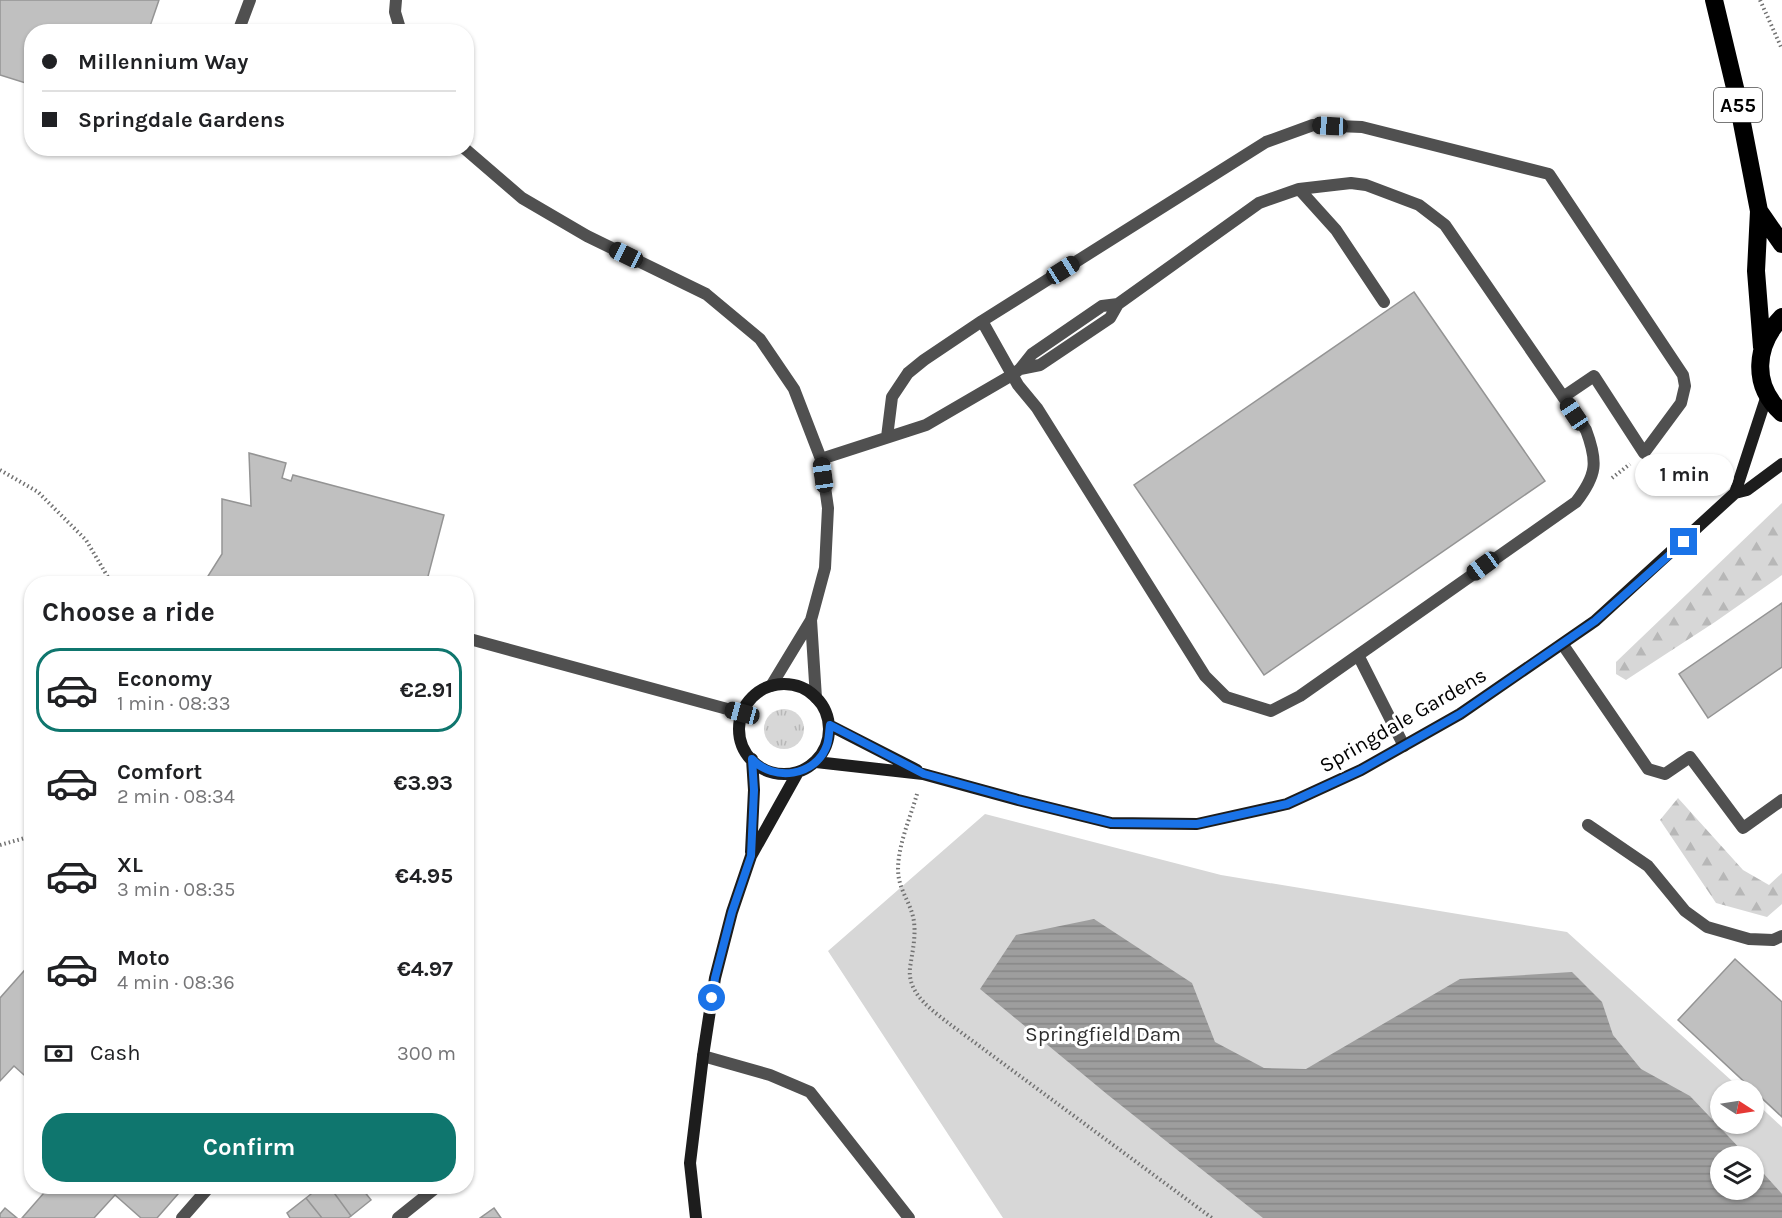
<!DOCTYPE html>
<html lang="en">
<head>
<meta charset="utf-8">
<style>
	:root { --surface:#fff; --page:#f6f6f6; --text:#202124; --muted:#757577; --line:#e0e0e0; --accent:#0f766e }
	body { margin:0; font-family:Karla,sans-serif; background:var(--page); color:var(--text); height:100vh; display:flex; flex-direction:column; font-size:22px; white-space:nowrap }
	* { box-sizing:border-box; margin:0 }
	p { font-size:20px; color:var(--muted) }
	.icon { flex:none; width:33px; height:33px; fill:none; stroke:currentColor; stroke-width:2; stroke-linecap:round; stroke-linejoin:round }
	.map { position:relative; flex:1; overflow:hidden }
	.details { position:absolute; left:24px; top:576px; width:450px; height:618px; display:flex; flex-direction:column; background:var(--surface); border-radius:24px; box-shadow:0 2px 4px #0004 }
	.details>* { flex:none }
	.banner { position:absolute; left:24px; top:24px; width:450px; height:132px; border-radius:24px; box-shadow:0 2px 4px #0004; display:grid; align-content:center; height:132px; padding:0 18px; background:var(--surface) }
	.needle { width:39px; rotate:102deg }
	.tools { position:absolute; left:1710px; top:1080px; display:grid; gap:12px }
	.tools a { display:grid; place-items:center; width:54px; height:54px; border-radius:50%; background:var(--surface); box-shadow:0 2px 4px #0004; font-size:30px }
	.end { position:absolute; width:27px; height:27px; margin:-14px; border:8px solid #1a73e8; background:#fff; box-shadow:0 0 0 3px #fff }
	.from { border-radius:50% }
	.bubble { position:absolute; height:42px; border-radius:21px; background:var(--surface); box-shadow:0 2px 4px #0004; font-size:20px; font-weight:700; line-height:42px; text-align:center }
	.car { position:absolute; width:18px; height:36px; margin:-18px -9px; border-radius:8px; box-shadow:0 0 4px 2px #0007; background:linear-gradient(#222 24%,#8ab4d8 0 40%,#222 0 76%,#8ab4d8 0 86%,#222 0) }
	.banner b { display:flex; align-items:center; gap:21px; height:57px; font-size:22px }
	.banner b+b { border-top:2px solid var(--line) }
	.banner i { width:15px; height:15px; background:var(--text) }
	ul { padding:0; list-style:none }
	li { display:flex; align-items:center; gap:18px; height:84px; margin:0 12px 9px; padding:0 6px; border:3px solid transparent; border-radius:24px }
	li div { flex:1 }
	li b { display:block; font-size:22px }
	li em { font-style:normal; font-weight:700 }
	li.on { border-color:var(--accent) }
	li>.icon { width:54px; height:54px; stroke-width:1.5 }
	h2 { padding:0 18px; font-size:27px; line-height:72px }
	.pay { display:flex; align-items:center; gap:15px; height:66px; padding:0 18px; font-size:22px }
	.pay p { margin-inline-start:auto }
	.cta { display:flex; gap:12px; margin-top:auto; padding:12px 18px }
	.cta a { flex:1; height:69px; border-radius:24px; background:var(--accent); color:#fff; font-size:24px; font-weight:700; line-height:69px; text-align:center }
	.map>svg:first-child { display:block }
	.grass { fill:url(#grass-tufts) }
	.forest { fill:url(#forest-firs) }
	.park { fill:#d7d7d7; fill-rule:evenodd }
	.water { fill:url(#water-rules) }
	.building { fill:#c0c0c0; stroke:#949494; stroke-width:1.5 }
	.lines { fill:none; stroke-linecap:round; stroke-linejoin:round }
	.path { stroke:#727272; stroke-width:4; stroke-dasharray:1.5 3; stroke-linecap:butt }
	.lane { stroke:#505050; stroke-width:12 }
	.street { stroke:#505050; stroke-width:12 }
	.secondary { stroke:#1d1d1d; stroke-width:12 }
	.highway { stroke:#000; stroke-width:18 }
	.route { stroke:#1a73e8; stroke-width:8 }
	.labels { text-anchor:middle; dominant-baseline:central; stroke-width:6; stroke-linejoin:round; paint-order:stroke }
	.shield { fill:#fff; stroke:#4c4c4c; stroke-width:1.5 }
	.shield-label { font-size:20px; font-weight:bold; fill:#000 }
	.street-label { font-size:21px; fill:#000; stroke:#fff }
	.park-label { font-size:21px; fill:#2e2e2e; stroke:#fff }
</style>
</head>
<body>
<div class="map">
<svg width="1782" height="1218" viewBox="0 0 1782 1218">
	<defs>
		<pattern id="grass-tufts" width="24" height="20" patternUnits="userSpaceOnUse" patternTransform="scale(1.5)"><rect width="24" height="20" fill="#d7d7d7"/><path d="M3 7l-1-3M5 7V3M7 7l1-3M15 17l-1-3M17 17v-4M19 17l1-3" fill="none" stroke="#b7b7b7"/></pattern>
		<pattern id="forest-firs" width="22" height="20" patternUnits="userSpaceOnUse" patternTransform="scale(1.5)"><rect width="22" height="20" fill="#d7d7d7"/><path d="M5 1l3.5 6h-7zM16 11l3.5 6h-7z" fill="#b7b7b7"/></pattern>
		<pattern id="water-rules" width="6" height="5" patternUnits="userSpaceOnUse" patternTransform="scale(1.5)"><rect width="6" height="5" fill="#9e9e9e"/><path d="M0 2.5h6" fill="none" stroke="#868686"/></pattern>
	</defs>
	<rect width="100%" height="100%" fill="#fff"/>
	<path class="grass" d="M764 729a20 20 0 1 1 40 0a20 20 0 1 1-40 0Z"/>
	<path class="forest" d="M1782 503V575L1715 622 1626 680 1616 674V662Z
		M1678 798 1743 870 1769 885 1782 873V904L1767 917 1716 903 1660 820Z"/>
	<path class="park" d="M985 814 1221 875 1567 932 1742 1090H1720V1124H1754V1101L1782 1127V1218H1003L828 951ZM1720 1156H1754V1190H1720Z"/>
	<path class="water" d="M1094 919 1192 983 1215 1042 1264 1068 1306 1069 1460 979 1572 972 1602 1002 1613 1035 1641 1069 1690 1096 1747 1156H1720V1190H1754V1163L1782 1194V1218H1263L1108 1095 980 989 1016 935Z"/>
	<path class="building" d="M0 0H159L148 32H32V85L0 75Z
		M1414 292 1545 481 1264 675 1134 485Z
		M249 453 286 463 282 478 291 481 293 475 444 515 426 584H203L222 554V499L251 506Z
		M1782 603V667L1708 718 1679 674Z
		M1735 959 1782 1002V1117L1678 1020Z
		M31 963 32 1082 14 1066 0 1081V998Z
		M50 1186H185L157 1218H141L115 1195 94 1218H22Z
		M321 1186H329L351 1216 348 1218H322L306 1198Z
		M329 1186H360L371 1200 351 1216Z
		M306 1198 322 1218H290L287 1213Z
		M5 1208 17 1218H0V1214Z
		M494 1208 501 1218H480Z"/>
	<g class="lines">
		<path class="path" d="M1760 0 1782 49
			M0 470 38 492 86 540 112 584
			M1612 478 1630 464
			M917 794C910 819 894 854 899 879 902 894 912 906 914 922 916 938 912 953 910 968 907 994 933 1011 951 1025L1212 1218
			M0 845 32 836"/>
		<path class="lane" d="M238 32 250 0
			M1299 189 1336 230 1384 302
			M1020 369 1032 354 1102 306 1118 304
			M887 437 892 397 908 373 924 360 982 321 1266 142 1313 125 1362 127 1549 174 1683 375 1685 386 1681 403 1644 453 1594 376 1563 397
			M821 459 926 425 1012 375 1020 369 1040 365 1110 318 1118 304 1259 203 1299 189 1351 183 1366 185 1419 205 1445 225 1586 430C1598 462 1597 475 1576 502L1300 696 1271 711 1226 697 1205 676 1037 408 1018 385 982 321
			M466 638 742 713
			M1563 645 1648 769 1665 774 1690 757 1743 828 1782 800
			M1358 655 1404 746
			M1588 825 1648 866 1685 911 1707 927 1749 939 1773 940 1782 936
			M703 1056 770 1075 810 1092 909 1218
			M182 1218 210 1186"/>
		<path class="street" d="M396 0 395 12 401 32
			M464 148 522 198 587 236 706 294 760 339 794 389 821 459 828 508 825 568 811 620 771 686
			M811 620 816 698
			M398 1218 438 1186"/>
		<path class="secondary" d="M1735 493 1747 490 1782 464
			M739 729a45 45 0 1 1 90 0a45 45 0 1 1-90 0Z
			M829 725 917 770
			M816 762 923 774 1018 800 1111 823 1197 824 1287 804 1361 770 1460 714 1595 621 1735 493 1767 395
			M751 852 754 790 752 759
			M696 1218 690 1163 703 1056 715 978 732 912 751 856 798 772"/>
		<path class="highway" d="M1714 0 1736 92 1759 211 1756 271 1762 347
			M1759 211 1782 244
			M1782 317C1755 345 1751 385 1782 413"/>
	</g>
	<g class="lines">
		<path class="route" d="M712 998 715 978 732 912 751 856 754 790 752 759C773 782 816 777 827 745 829 739 829 731 830 725L924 774 1018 800 1111 823 1197 824 1287 804 1361 770 1460 714 1595 621 1684 542"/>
	</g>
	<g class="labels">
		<rect class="shield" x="1714" y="88" width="48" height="34" rx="4.5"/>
		<g class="shield-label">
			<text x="1738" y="105">A55</text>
		</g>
		<g class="street-label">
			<text transform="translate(1403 720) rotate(-30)">Springdale Gardens</text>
		</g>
		<g class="park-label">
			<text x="1103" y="1034">Springfield Dam</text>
		</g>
	</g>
</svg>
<div class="tools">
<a><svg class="needle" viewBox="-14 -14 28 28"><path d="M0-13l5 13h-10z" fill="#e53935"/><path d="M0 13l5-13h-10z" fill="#757577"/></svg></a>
<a><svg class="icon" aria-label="layers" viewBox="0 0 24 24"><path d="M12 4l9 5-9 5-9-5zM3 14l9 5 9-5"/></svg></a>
</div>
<i class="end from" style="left:712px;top:998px"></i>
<i class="end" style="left:1684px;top:542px"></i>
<div class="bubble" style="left:1635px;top:454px;width:99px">1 min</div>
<i class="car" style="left:1330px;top:126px;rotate:273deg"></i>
<i class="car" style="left:626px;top:255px;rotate:296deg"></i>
<i class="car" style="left:1063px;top:270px;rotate:58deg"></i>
<i class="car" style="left:1574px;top:414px;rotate:326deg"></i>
<i class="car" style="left:823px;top:475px;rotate:352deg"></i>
<i class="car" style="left:1483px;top:566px;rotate:234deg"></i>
<i class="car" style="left:742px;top:713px;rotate:285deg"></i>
<div class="banner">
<b><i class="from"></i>Millennium Way</b>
<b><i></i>Springdale Gardens</b>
</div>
<section class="details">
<h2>Choose a ride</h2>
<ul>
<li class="on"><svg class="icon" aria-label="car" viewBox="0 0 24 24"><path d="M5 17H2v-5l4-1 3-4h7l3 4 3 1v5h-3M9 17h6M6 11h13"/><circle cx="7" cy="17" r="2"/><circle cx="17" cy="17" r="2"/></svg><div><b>Economy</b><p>1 min · 08:33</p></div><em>€2.91</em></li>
<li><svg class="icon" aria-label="car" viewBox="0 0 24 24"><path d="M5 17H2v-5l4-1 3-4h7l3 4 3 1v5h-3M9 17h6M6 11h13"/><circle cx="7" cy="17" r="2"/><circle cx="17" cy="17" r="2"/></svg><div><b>Comfort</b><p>2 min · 08:34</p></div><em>€3.93</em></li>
<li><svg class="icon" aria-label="car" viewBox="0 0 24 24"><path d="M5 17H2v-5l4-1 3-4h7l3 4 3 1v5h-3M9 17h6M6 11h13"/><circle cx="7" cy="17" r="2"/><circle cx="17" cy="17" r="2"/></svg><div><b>XL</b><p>3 min · 08:35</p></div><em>€4.95</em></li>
<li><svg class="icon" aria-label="car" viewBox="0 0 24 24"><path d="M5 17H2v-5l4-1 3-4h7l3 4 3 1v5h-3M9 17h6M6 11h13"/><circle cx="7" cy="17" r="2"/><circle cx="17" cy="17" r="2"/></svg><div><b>Moto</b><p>4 min · 08:36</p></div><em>€4.97</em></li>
</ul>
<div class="pay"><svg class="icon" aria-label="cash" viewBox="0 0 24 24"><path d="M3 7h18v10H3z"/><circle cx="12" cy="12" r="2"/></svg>Cash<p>300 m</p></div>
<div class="cta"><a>Confirm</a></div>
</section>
</div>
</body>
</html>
